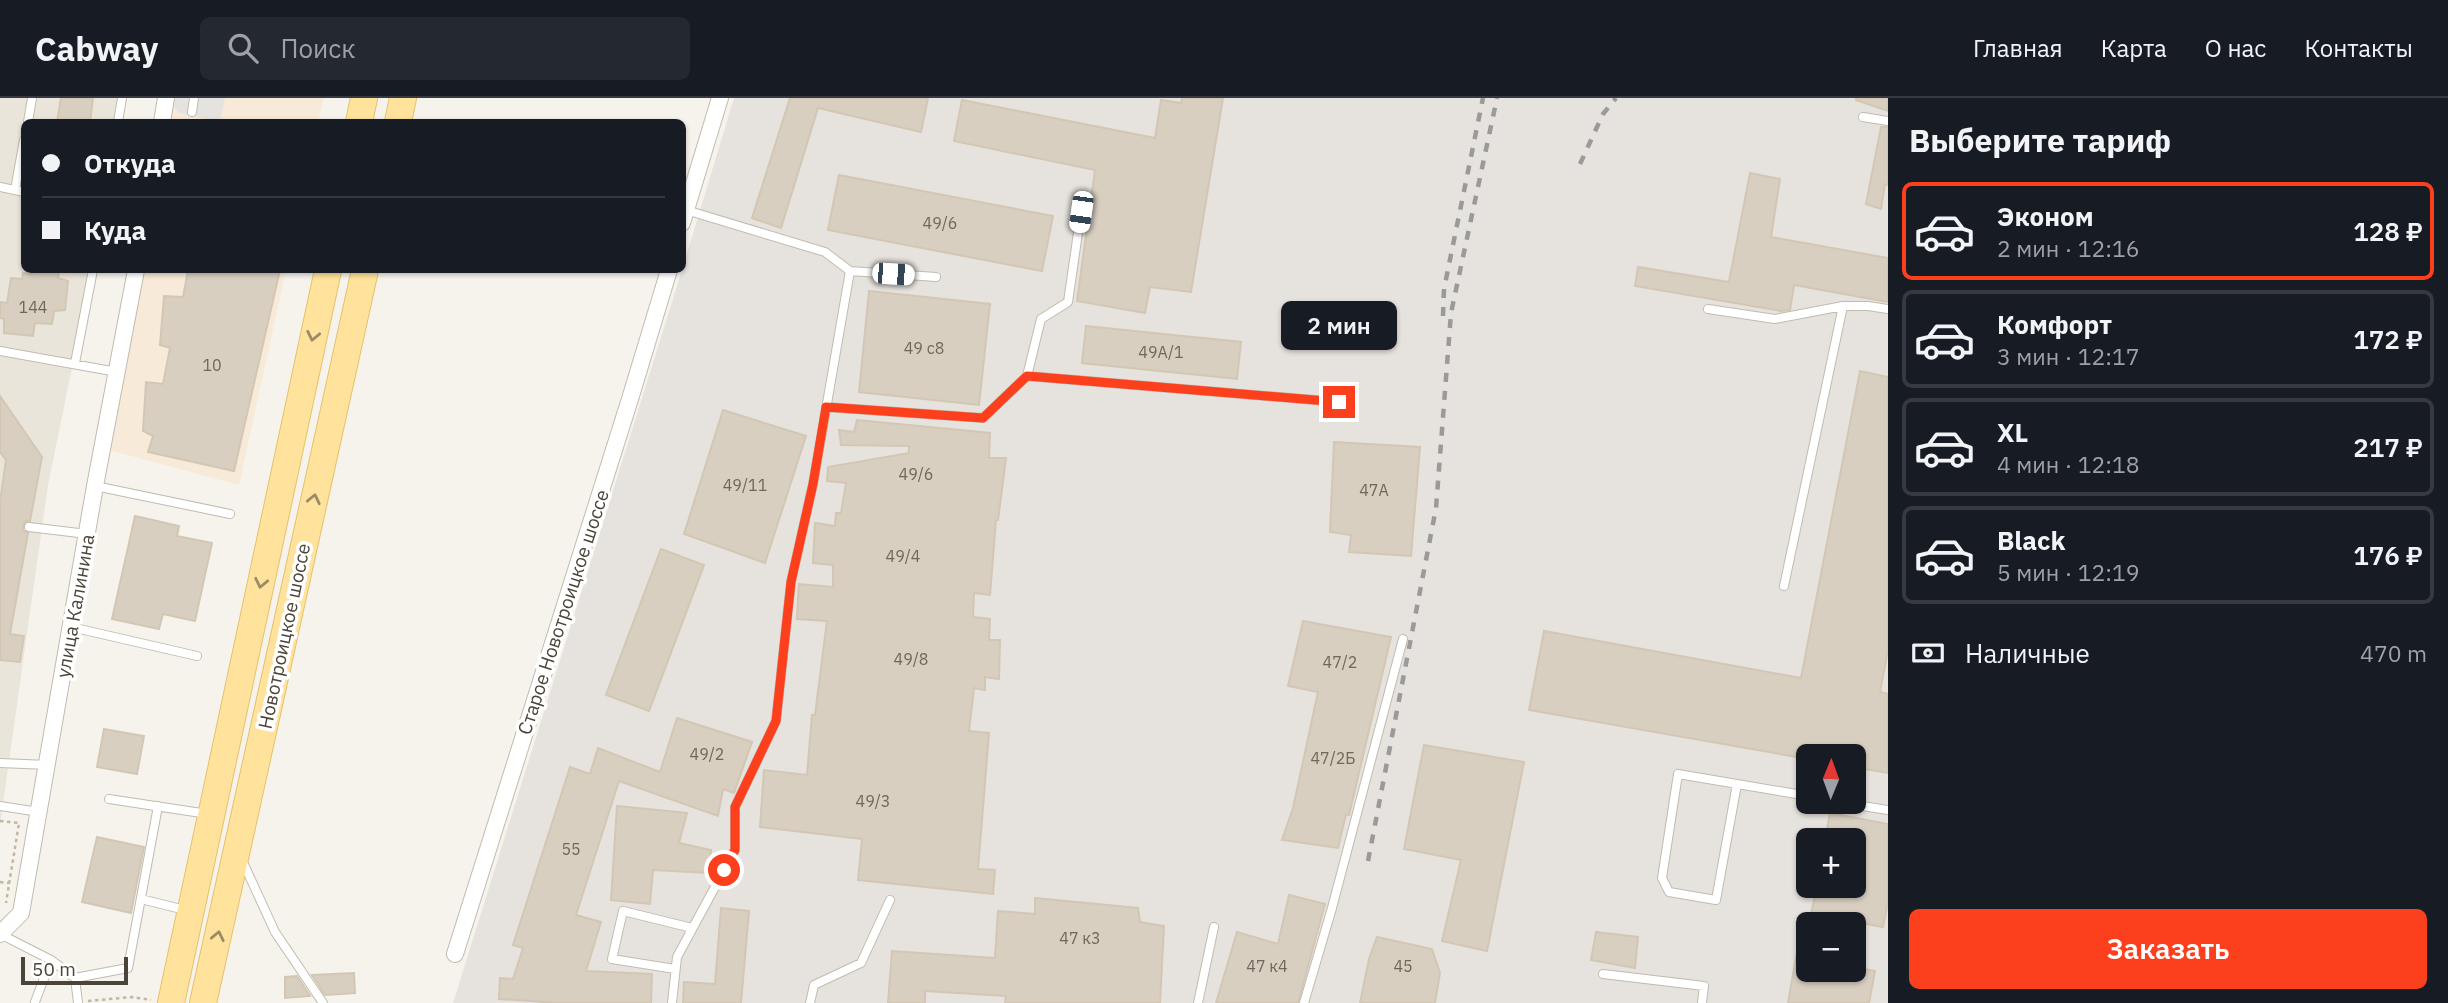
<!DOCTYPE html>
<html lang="ru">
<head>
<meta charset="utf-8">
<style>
	:root { --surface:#171b24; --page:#242831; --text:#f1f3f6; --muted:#9ea1a6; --line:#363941; --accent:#fc3f1d }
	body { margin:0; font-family:"IBM Plex Sans",sans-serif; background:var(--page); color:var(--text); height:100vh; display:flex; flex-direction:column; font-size:26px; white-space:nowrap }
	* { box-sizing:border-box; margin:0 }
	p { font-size:23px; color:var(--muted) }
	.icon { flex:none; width:38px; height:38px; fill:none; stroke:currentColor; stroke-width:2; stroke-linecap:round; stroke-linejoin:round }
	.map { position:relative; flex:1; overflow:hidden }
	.panel { display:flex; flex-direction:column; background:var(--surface); width:560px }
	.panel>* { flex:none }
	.hud { position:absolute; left:21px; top:21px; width:665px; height:154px; border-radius:10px; box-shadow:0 2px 5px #0004; display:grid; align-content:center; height:154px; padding:0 21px; background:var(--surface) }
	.needle { width:46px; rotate:1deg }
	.tools { position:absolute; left:1796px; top:646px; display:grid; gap:14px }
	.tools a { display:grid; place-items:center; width:70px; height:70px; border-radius:10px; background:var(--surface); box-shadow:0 2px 5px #0004; font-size:35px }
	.scale { position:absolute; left:21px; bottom:18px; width:107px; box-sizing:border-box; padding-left:7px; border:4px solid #4b4439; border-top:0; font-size:19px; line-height:24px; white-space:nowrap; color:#4b4439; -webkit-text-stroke:5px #fff; paint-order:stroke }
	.end { position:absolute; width:32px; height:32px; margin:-16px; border:9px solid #fc3f1d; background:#fff; box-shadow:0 0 0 4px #fff }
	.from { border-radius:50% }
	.bubble { position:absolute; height:49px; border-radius:10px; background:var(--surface); box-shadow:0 2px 5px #0004; font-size:23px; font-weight:600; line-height:49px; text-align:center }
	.car { position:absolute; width:21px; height:42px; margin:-21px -10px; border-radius:9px; box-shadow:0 0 5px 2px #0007; background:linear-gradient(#fff 24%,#345 0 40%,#fff 0 76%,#345 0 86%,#fff 0) }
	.hud b { display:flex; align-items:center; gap:24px; height:66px; font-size:26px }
	.hud b+b { border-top:2px solid var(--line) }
	.hud i { width:18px; height:18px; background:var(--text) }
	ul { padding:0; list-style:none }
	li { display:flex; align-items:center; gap:21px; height:98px; margin:0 14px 10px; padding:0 7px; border:4px solid var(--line); border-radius:10px }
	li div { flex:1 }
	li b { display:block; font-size:26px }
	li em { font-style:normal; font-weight:600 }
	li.active { border-color:var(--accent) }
	li>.icon { width:63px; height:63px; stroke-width:1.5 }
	h2 { padding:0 21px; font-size:32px; line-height:84px }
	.pay { display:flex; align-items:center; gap:18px; height:77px; padding:0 21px; font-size:26px }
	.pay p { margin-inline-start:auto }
	.primary-button { display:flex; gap:14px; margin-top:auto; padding:14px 21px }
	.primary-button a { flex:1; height:80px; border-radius:10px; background:var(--accent); color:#fff; font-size:28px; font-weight:600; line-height:80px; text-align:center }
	header { display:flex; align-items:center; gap:42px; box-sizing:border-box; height:98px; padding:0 35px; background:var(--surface); border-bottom:2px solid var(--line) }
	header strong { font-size:33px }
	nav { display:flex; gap:38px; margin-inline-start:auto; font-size:24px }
	.search { width:490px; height:63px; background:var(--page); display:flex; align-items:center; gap:18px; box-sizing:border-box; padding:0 24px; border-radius:10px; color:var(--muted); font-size:26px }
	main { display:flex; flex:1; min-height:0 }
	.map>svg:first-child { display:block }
	.residential { fill:#eae5da }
	.commercial { fill:#f7ead8 }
	.industrial { fill:#e6e2dd; fill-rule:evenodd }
	.parking { fill:#e5e3e0 }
	.building { fill:#d8cfc1; stroke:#d3c7b4; stroke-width:2 }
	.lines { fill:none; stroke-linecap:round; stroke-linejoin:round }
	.lane-casing { stroke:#c2bbae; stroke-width:10 }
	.street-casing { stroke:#c2bbae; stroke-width:18 }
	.primary-casing { stroke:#e6c16a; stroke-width:28 }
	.path { stroke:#c4b79f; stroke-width:2.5; stroke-dasharray:3.5 3.5; stroke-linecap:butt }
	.lane { stroke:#fff; stroke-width:8 }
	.street { stroke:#fff; stroke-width:16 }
	.primary { stroke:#ffe39c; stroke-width:26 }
	.rail { stroke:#9a9a9a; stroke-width:4.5; stroke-dasharray:9 9; stroke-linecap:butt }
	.oneway { stroke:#9c8c66 }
	.route { stroke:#fc3f1d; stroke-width:9 }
	.labels { text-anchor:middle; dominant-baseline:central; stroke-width:7; stroke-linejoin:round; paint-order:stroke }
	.number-label { font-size:16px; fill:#6e675b }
	.street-label { font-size:19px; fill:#4b4439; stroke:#fff }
</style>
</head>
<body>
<header>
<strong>Cabway</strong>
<div class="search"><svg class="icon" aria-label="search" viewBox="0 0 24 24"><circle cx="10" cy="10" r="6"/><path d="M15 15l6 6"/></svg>Поиск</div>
<nav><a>Главная</a><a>Карта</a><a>О нас</a><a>Контакты</a></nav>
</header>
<main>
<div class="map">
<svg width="1888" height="905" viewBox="0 0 1888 905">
	<rect width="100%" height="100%" fill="#f6f3ec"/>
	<path class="residential" d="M0 0H127L122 24H24V172H92L48 387 0 727Z"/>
	<path class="commercial" d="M171 0H324L318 24H167Z
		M141 172H286L239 387 109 352Z"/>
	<path class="industrial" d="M734 0H1888V905H453L682 172ZM1808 658H1853V704H1808ZM1808 742H1853V788H1808ZM1808 826H1853V872H1808Z"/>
	<path class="parking" d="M175 0H225L220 24 179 15 174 9Z"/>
	<path class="building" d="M61 0H93L90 24H57Z
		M790 0H928L921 34 818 10 781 130 752 120Z
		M1182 0H1223L1191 194 1150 189 1145 215 1077 203 1095 72 954 43 962 2 1155 40 1161 2 1181 5Z
		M1856 0H1888V13L1856 2Z
		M1881 29H1888V87L1885 86 1881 111 1866 106Z
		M1750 75 1780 81 1771 139 1888 160V204L1794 187 1790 212 1781 213 1635 188 1638 169 1729 184Z
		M839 77 1053 118 1042 173 828 132Z
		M33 172H59L58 180 68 183 65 212 54 213 52 226 35 225 33 238 4 235V221L0 220V204L7 205 11 180 22 181 23 175 32 176Z
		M188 172H280L234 373 148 354 153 338 143 333 146 284 163 286 170 250 160 247 164 198 183 199Z
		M869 193 990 206 979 307 859 294Z
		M1086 228 1241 244 1237 281 1082 265Z
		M1860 273 1888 279V552L1880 594 1888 596V675L1853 669V658H1808V661L1529 612 1544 533 1801 580Z
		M0 298 42 359 30 423H26L23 428V432L28 435 10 536 24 538 20 564 0 562V404L6 362 0 354Z
		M723 312 806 338 765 465 684 436Z
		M857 322 990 335 989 360H1006L998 422H996L990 497 974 495 973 519 990 521 989 542H1000L999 581 985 579V592L974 590 969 633 989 635 978 771 995 772 993 796 858 782 862 741 760 729 764 672 807 677 812 617H815L827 523 797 521 799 486 833 489V467L813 465 815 425 835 428 836 415H841L846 385 827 383 828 369 909 355V348L841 347 839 332 854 334Z
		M1334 344 1420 349 1411 458 1349 454 1351 437 1330 434Z
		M135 418 179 428 177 438 212 445 195 523 163 516 159 531 112 521Z
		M661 451 704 467 649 613 606 597Z
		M1303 523 1391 539 1349 717 1346 716 1338 750 1282 742 1293 710 1318 594 1288 588Z
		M677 620 752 644 734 695 723 691 718 718 619 683 576 817 601 824 586 873 652 876 651 905H559L499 901 500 880 513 881 523 850 513 847 570 669 590 676 598 650 660 674Z
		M104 631 144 638 137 676 97 669Z
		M1424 647 1524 664 1487 853 1442 843 1461 762 1404 751Z
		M617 708 687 715 679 745 711 752 709 775 653 772 650 806 611 802Z
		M1830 715 1888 726V804L1883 829 1811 816 1817 788H1853V742H1825Z
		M97 739 144 749 131 815 82 804Z
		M1289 797 1325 806 1298 905H1216L1237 834 1278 846Z
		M1035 800 1138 810 1140 824 1164 828 1160 905H1005L1006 898 925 893V905H888L892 853 995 860 998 813 1035 816Z
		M721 810 749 813 741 905H683L684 884 715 886Z
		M1596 834 1638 839 1635 870 1591 862Z
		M1377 839 1432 851 1440 875 1435 905H1360L1369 861Z
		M1796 859 1808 861V872H1853V869L1875 873 1869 905H1788Z
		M354 875 355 895 325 897 312 877Z
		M297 878 310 898 285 900V879Z"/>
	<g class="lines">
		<defs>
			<path id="lane" d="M192 14 194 0
				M1863 19 1888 23
				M28 24 32 0
				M118 24 122 0
				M0 89 24 94
				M15 92 24 42
				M686 112 825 154 850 173
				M1708 211 1775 221 1843 208H1868L1888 211
				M0 253 117 274
				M75 265 93 172
				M1027 278 1041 221 1068 204 1081 114
				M826 309 983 320 1027 278 1339 304
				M95 388 230 416
				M29 429 87 436
				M1784 488 1843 208
				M71 529 197 558
				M0 665 48 667
				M1737 686 1716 802 1669 794 1662 780 1678 676 1808 698
				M109 701 208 716
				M1837 704 1888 712
				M0 708 39 714
				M242 762 275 834 323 905
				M141 801 185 812
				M0 836 51 862 75 880 128 870 158 708
				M675 871 612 861 623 813 692 830
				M1603 876 1704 888 1702 905
				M75 880 78 905
				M35 904 51 862
				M672 905 677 859 735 752V709L776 623 791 484 813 386 850 173 936 179
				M810 905 814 887 861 865 890 802
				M1198 905 1214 829
				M1304 905 1332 810 1403 541"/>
			<path id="street" d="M162 24 166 0
				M682 125 720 0
				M0 836 21 815 95 388 136 172
				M455 856 630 301 669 172"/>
			<path id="primary" d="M359 24 364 0
				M398 24 403 0
				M171 905 328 172
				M203 905 365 172"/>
		</defs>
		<use href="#lane" class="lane-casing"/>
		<use href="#street" class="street-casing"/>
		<use href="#primary" class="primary-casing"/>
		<path class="path" d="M0 723 19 725 6 805
			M0 784 9 785
			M88 903 132 899 151 902"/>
		<use href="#lane" class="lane"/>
		<use href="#street" class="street"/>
		<use href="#primary" class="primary"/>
		<path class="rail" d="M1580 66 1603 16 1616 0
			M1443 218 1444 191 1483 0
			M1368 763 1436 410 1451 215 1497 0"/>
	</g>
	<defs><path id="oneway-chevron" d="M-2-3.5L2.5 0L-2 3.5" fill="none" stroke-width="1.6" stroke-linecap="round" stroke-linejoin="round" transform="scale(1.75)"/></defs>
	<g class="oneway">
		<use href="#oneway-chevron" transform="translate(313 238) rotate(102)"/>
		<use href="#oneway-chevron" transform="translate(314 401) rotate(-78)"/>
		<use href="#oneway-chevron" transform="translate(261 485) rotate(102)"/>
		<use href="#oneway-chevron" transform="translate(218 838) rotate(-78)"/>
	</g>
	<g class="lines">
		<path class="route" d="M724 772 735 752V709L776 623 791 484 813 386 826 309 983 320 1027 278 1339 304"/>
	</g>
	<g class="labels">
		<g class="number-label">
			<text x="940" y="125">49/6</text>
			<text x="33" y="209">144</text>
			<text x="924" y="250">49 с8</text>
			<text x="1161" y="254">49А/1</text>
			<text x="212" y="267">10</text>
			<text x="916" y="376">49/6</text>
			<text x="745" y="387">49/11</text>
			<text x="1374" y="392">47А</text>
			<text x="903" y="458">49/4</text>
			<text x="911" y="561">49/8</text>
			<text x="1340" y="564">47/2</text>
			<text x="707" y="656">49/2</text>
			<text x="1333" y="660">47/2Б</text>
			<text x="873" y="703">49/3</text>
			<text x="571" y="751">55</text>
			<text x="1080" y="840">47 к3</text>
			<text x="1267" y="868">47 к4</text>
			<text x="1403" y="868">45</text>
		</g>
		<g class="street-label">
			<text transform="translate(75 508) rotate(-80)">улица Калинина</text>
			<text transform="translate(563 514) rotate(-72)">Старое Новотроицкое шоссе</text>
			<text transform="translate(284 538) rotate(-78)">Новотроицкое шоссе</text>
		</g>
	</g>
</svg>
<div class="tools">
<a><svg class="needle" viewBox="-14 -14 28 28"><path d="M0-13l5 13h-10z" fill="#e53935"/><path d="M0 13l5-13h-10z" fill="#9ea1a6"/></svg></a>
<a>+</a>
<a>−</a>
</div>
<div class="scale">50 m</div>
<i class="end from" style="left:724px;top:772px"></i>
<i class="end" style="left:1339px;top:304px"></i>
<div class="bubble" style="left:1281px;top:203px;width:116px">2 мин</div>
<i class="car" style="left:1081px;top:114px;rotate:188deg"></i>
<i class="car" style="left:893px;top:176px;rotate:94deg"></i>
<div class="hud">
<b><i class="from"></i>Откуда</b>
<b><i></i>Куда</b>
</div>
</div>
<section class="panel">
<h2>Выберите тариф</h2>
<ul>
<li class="active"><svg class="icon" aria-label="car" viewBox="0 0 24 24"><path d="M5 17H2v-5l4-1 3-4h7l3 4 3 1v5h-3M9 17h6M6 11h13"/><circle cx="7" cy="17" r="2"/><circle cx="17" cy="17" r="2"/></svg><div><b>Эконом</b><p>2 мин · 12:16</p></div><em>128 ₽</em></li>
<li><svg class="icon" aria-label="car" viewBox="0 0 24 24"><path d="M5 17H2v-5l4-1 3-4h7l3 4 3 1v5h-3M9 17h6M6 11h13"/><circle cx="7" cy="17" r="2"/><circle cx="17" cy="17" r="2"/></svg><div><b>Комфорт</b><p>3 мин · 12:17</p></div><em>172 ₽</em></li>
<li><svg class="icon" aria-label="car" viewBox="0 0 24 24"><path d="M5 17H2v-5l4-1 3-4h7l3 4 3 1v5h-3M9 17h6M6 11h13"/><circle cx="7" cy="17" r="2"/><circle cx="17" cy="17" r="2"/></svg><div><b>XL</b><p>4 мин · 12:18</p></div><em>217 ₽</em></li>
<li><svg class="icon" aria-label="car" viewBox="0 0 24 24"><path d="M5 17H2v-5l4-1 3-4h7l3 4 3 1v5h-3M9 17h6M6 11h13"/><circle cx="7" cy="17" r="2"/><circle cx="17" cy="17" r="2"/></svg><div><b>Black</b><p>5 мин · 12:19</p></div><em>176 ₽</em></li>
</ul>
<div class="pay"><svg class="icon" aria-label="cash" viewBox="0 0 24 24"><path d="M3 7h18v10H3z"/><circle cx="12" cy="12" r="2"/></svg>Наличные<p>470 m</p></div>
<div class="primary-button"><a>Заказать</a></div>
</section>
</main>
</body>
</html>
